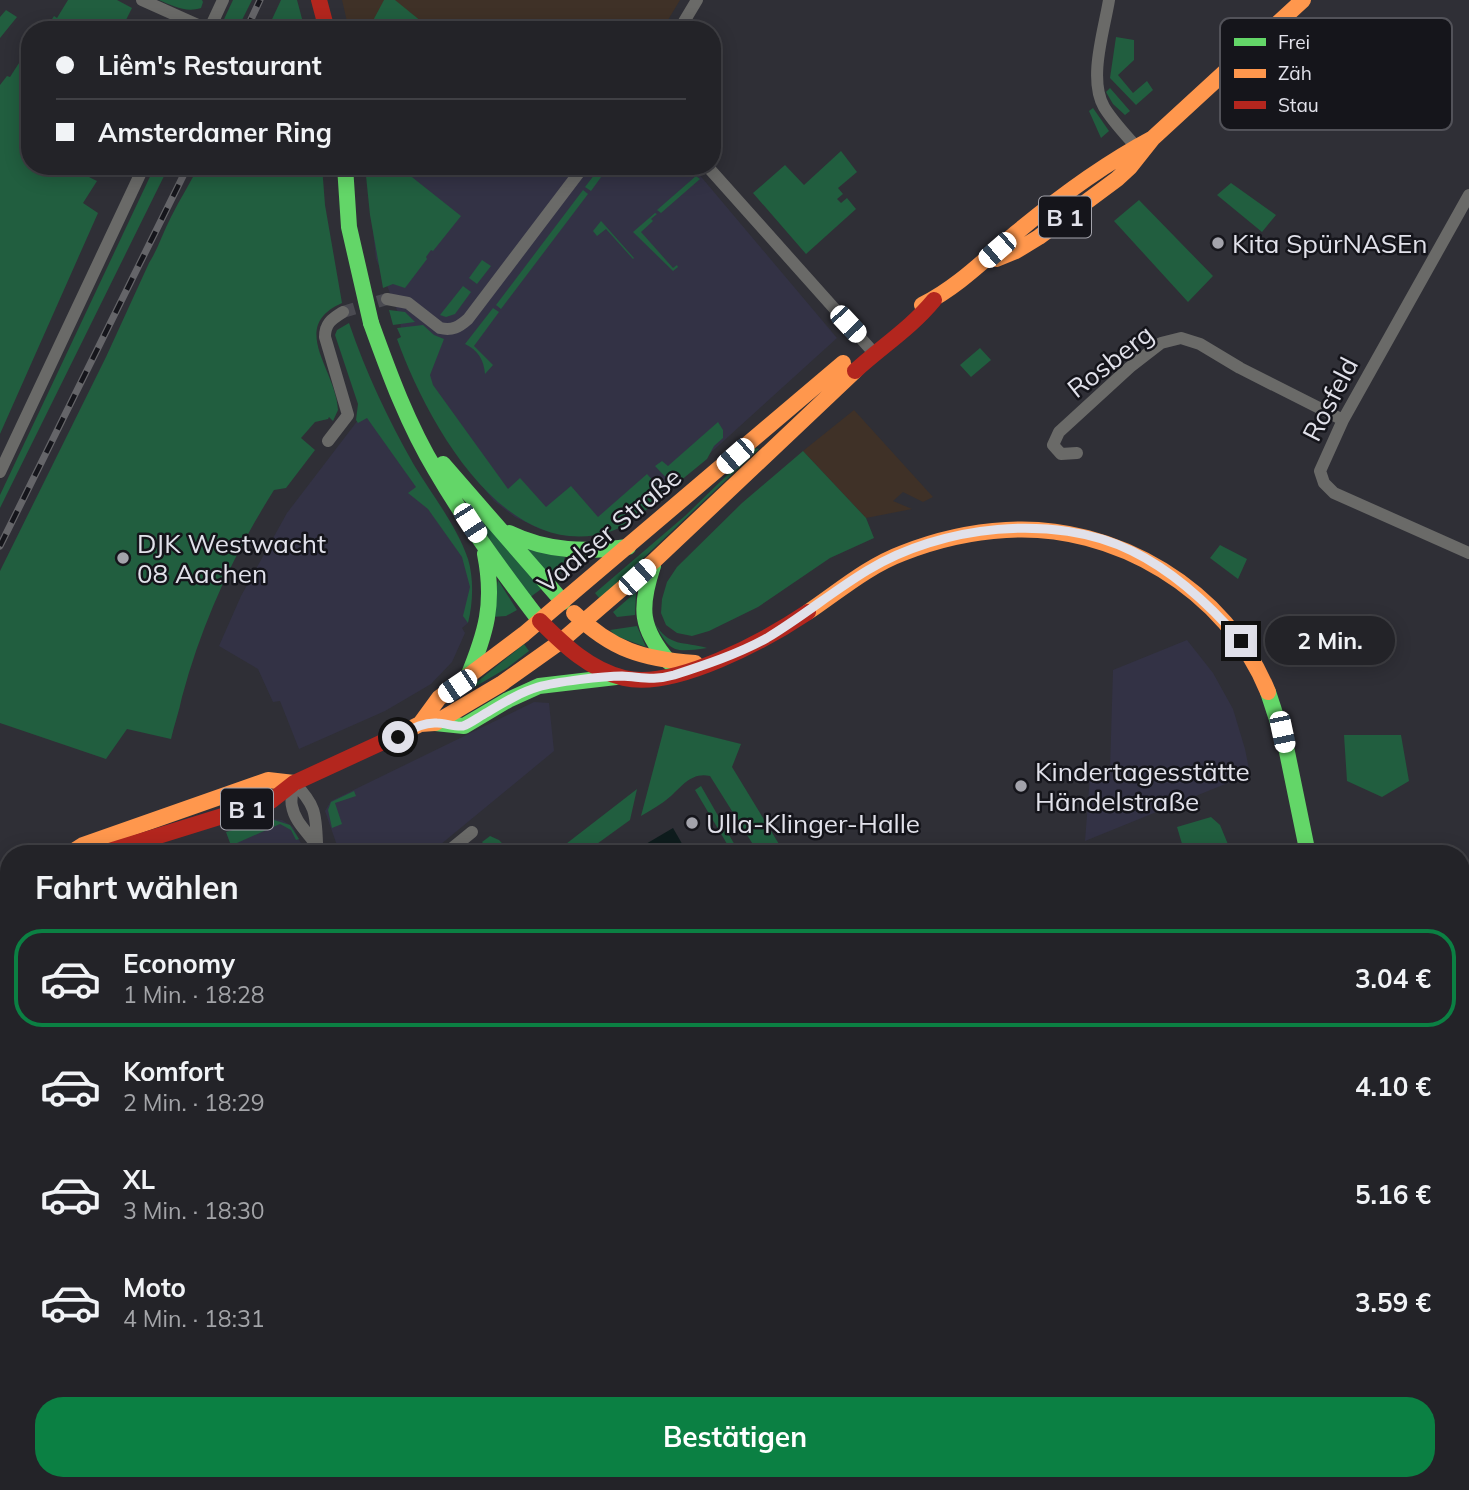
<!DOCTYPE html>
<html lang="de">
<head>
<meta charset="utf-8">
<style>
	:root { --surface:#232328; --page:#2f2f34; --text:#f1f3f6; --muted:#a3a4a8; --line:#404045; --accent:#0b8043 }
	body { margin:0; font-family:Mulish,sans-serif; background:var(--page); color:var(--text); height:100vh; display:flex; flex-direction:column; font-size:26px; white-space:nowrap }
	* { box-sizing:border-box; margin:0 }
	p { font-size:23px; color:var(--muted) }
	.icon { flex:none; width:38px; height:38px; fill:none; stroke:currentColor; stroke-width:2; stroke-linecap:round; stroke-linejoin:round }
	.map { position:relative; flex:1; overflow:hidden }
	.drawer { position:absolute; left:0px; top:845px; width:1470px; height:646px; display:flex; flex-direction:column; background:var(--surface); border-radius:28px 28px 0 0; box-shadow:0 4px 18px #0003,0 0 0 2px var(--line) }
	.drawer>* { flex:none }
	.hud { position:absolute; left:21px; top:21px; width:700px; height:154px; border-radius:28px; box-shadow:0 4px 18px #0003,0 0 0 2px var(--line); display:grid; align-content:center; height:154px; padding:0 35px; background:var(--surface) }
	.end { position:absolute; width:32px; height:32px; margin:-16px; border:9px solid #e1e1ea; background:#111; box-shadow:0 0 0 4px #111 }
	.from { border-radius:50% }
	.bubble { position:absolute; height:49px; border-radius:24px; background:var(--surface); box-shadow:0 4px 18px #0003,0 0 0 2px var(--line); font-size:23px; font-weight:700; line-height:49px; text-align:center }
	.car { position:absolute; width:21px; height:42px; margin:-21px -10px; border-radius:9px; box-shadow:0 0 5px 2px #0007; background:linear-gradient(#fff 24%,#345 0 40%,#fff 0 76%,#345 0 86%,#fff 0) }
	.hud b { display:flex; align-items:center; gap:24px; height:66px; font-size:26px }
	.hud b+b { border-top:2px solid var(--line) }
	.hud i { width:18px; height:18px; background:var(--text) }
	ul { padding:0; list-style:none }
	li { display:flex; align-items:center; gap:21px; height:98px; margin:0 14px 10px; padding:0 21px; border:4px solid transparent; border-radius:28px }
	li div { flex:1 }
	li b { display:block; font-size:26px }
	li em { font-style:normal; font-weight:700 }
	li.active { border-color:var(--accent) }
	li>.icon { width:63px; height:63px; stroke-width:1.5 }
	h2 { padding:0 35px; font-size:32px; line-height:84px }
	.button { display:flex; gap:14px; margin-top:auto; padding:14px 35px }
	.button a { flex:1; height:80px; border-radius:28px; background:var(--accent); color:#fff; font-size:28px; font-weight:700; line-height:80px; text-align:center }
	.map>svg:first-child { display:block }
	.built { fill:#333245 }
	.industrial { fill:#3f3127 }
	.green { fill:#215e3f }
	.water { fill:#0e1c1d }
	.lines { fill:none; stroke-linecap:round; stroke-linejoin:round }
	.street-tunnel { stroke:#4a4a51; stroke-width:12; stroke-dasharray:12 6; stroke-linecap:butt }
	.street { stroke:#6a6a68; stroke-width:12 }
	.fast { stroke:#63d668; stroke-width:16 }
	.slow { stroke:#ff974d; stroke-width:16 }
	.jam { stroke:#b3261e; stroke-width:16 }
	.rail-casing { stroke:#656569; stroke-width:7 }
	.rail { stroke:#15151b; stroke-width:4.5; stroke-dasharray:13; stroke-linecap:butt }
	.fast-bridge { stroke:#63d668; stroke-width:16 }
	.route { stroke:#e1e1ea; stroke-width:9 }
	.poi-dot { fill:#a3a3ab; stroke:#15151b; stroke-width:2.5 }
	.labels { text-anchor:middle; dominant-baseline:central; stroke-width:5; stroke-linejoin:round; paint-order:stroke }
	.shield { fill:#15151b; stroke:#a4a4ac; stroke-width:2 }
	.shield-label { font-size:24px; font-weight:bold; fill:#e1e1ea }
	.poi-label { font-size:26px; fill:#e1e1ea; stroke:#15151b; text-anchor:start }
	.street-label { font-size:26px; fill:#e1e1ea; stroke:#15151b }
	.key { fill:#15151b; stroke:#525259; stroke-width:2 }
	.key-label { font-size:19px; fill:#e1e1ea }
</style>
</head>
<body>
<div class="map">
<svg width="1469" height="1490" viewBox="0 0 1469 1490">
	<rect width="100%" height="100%" fill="#2f2f36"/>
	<path class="built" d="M366 166H692L837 338 665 494 627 525 598 535 568 536 540 529 515 517 494 501 461 460 437 412 401 329 399 315 376 259Z
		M368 407 465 557 471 582 468 623 462 628 465 633 452 662 431 684 385 711 299 749 280 701 273 702 258 669 219 646 241 596 287 513Z
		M1187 640 1213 673 1233 709 1245 749 1250 774 1085 841 1090 776 1110 770 1113 670Z
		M534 702 549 703 554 751 429 854H340L325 811 331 801Z
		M271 819 282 820 293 827 306 854H234L226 832Z
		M9 902V1078L0 1069V905Z"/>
	<path class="industrial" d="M342 0H680L662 30H431L408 11 392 30H349Z
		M854 410 933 497 923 502 903 492 893 501 912 509 866 518 803 451Z"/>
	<path class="green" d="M68 0H117L132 8 121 30H45L54 16 57 18Z
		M159 0H202L203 2 201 8C186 13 173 6 159 0Z
		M233 0H252L237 30H219Z
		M281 0H297L305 30H267Z
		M384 0H395L427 26 424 30 411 28 409 30H368Z
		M6 10 17 17 0 38V17Z
		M1116 37 1134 40V60L1118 75 1133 93 1147 81 1153 90 1136 105 1110 78Z
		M30 46V166H67L97 181 83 203 98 213 0 434V85L7 76 10 77Z
		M1110 88 1130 111 1125 115 1113 104 1106 92Z
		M1093 108 1109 131 1101 138 1089 111Z
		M841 151 857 172 838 188 843 194 837 199 841 203 847 198 856 209 806 254 753 193 785 165 804 185Z
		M155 166H169L0 508V495Z
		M199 166H322L325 205 342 303C288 327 336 369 338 410L333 421 329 417 328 419 315 422 301 438 315 450 286 488 274 490C233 555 202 623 182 697 179 712 174 725 171 739L127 729 106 759 0 723V571L106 357 149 263C158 249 163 232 171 217 180 199 190 183 199 166Z
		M365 166H398L461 216 433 251 431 250 426 257 427 259 405 288 393 284 383 288 370 215Z
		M601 166H609L591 191 585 187Z
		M696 176 700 179 661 213 657 210Z
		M1231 183 1276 215 1262 232 1217 195Z
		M583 190 588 194 501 309 496 305Z
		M1139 200 1213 276 1188 302 1114 221Z
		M655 213 657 214 651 219 653 221 641 232 673 268 677 265 678 267 673 271 633 232Z
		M601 221 602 222 634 258 633 259 606 229 597 236 593 231Z
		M482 260 491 266 477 284 469 278Z
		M463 286 471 292 455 314 446 317 440 315Z
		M493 308 499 312 474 346 493 365 485 374C484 360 478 350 465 344Z
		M389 310 405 312 415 322 393 325Z
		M349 323C366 373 388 419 414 465 432 495 457 526 468 559 474 579 473 603 468 623L463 616 470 587 462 557 428 509 408 493 416 487 367 418 358 423 356 420 358 404 335 335 337 330Z
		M423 325 434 335 444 339 430 375 433 385 508 489 520 478 546 507 571 486 598 517 647 474 665 494C648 508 632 524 612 531 505 567 426 420 397 339L401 337 397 328Z
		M980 348 991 360 971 377 960 365Z
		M718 422 723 430V438L714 446 707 459 674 486 655 466 662 461 668 466Z
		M755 448 759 449 600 599 595 593 686 515Z
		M803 451 866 518 874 538 830 558 758 607 709 631 692 636 677 633 666 625 661 613 662 599 667 582 677 567 742 503Z
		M467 505 544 587 529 598Z
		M1220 545 1247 559 1238 579 1210 558Z
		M526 547 565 557 561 572 553 581Z
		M498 580 517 610 506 616 492 617Z
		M636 592 635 615 617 617 613 612Z
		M654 622C669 648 684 641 707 648 672 653 670 652 654 622Z
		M637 626 646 647 616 636 610 630Z
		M524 644 529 651 507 668 461 695Z
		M665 725 741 744 732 767 785 854H759L710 776C692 772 683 785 671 796 662 804 651 810 641 816Z
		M1344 735H1401L1409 781 1382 797 1347 781Z
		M701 786 740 854H733L695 790Z
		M637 789 630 820 583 854H553Z
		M354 791 356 796 335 803 342 824 332 828 328 810 331 802Z
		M1211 817 1220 825 1232 854H1185L1177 827Z
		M271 819 290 825 299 839 296 840 291 830 280 824 237 843 238 846 232 848 226 832Z
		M490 836 499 840 512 854H492L482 842Z
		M1469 1074V1462L1461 1442V1076Z
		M391 1482H523L517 1490H387Z
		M1377 1482H1457L1459 1490H1374Z"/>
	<path class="water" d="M673 828 688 854H643L639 848Z"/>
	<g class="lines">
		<path class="street-tunnel" d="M343 312 387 299"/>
		<path class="street" d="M142 0 209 30
			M1109 0C1104 31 1088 79 1104 107 1113 122 1127 136 1138 149
			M209 30 223 0
			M679 30 697 0
			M707 166 874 353
			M1469 195 1343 420 1320 471 1324 483 1334 493 1469 553
			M387 299 408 303 440 328C452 331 459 327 468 319L584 166
			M328 441 348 415 325 337C325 323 332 319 343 312
			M1077 453 1061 454 1053 445 1059 432 1130 367 1161 343 1181 338 1200 344 1240 368 1343 420
			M0 472 144 166
			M294 783C293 790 290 799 292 806 295 825 314 837 322 854
			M294 783C315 804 316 813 317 843
			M445 854 472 832
			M1461 1039 1469 1036
			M0 1154 9 1147
			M0 1228 9 1223
			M0 1467 9 1455
			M260 1490 264 1482
			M812 1490 815 1482
			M1270 1490 1273 1482"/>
		<path class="fast" d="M371 323C389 373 408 425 436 471 466 523 503 573 540 621
			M443 464 563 602
			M509 533C548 552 586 552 628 547
			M653 566C639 608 640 628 669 662
			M467 679C486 633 495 604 485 554
			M1268 692 1286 747 1308 854
			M435 723 464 726 508 700 539 686 616 677
			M0 880 9 877
			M1461 1466 1469 1488"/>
		<path class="slow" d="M996 259 1016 251 1039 237 1117 179 1130 167 1153 138 1303 0
			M922 305C958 287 985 259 1016 233 1059 197 1104 164 1153 138
			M808 612C839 591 868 566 903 553 936 540 970 532 1006 530 1115 523 1227 590 1268 692
			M574 613C612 650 643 659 695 663
			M420 724 439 698 524 634 843 363
			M398 735 420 724 435 723 501 684 560 642 654 561 855 371
			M69 854 83 845 268 780 294 783"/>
		<path class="jam" d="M319 0 327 30
			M855 371C881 347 911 328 934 300
			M540 621C564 645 590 670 624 678 675 690 766 640 808 612
			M100 854 271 801 294 783 398 735"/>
		<defs>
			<path id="rail" d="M246 30 260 0
				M0 546 188 166"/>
		</defs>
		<use href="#rail" class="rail-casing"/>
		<use href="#rail" class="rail"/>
		<path class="fast-bridge" d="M345 166 349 227 371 323"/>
	</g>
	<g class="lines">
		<path class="route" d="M398 737C411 730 422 722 437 723 445 723 455 727 463 726 469 724 476 719 481 716 500 705 518 693 538 687 555 682 603 676 622 676 642 677 653 681 674 675 705 665 738 654 767 638 802 617 833 591 868 570 940 526 1054 512 1132 551 1175 572 1210 605 1241 641"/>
	</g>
	<g class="poi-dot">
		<circle cx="1218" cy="243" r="7"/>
		<circle cx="123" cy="558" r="7"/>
		<circle cx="1021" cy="786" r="7"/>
		<circle cx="692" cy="823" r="7"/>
	</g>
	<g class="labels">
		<g class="shield">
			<rect x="1039" y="196.5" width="52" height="41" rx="5"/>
			<rect x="221" y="788.5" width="52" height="41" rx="5"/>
		</g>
		<g class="shield-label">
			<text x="1065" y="217">B 1</text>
			<text x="247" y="809">B 1</text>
		</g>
		<g class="poi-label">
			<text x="1232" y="243">Kita SpürNASEn</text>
			<text x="137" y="543">DJK Westwacht<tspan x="137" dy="30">08 Aachen</tspan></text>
			<text x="1035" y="771">Kindertagesstätte<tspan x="1035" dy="30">Händelstraße</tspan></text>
			<text x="706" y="823">Ulla-Klinger-Halle</text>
		</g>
		<g class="street-label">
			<text transform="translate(1110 361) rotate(-38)">Rosberg</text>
			<text transform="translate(1330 399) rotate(-63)">Rosfeld</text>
			<text transform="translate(609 530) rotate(-40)">Vaalser Straße</text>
		</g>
	</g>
	<rect x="1220" y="18" width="232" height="112" rx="10" class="key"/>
	<rect x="1234" y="38" width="32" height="8" fill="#63d668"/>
	<rect x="1234" y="69" width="32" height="9" fill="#ff974d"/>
	<rect x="1234" y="101" width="32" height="8" fill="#b3261e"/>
	<g class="key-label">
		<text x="1278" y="49">Frei</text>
		<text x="1278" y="80">Zäh</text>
		<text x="1278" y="112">Stau</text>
	</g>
</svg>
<i class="end from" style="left:398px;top:737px"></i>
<i class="end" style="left:1241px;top:641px"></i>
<div class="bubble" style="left:1265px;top:616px;width:130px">2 Min.</div>
<i class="car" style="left:997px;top:250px;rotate:229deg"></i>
<i class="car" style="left:848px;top:324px;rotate:137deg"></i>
<i class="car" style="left:735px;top:456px;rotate:229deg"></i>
<i class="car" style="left:470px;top:523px;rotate:147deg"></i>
<i class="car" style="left:637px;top:577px;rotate:48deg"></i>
<i class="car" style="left:457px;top:686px;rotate:236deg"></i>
<i class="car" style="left:1282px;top:732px;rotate:168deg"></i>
<div class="hud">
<b><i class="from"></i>Liêm's Restaurant</b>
<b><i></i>Amsterdamer Ring</b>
</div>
<section class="drawer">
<h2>Fahrt wählen</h2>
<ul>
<li class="active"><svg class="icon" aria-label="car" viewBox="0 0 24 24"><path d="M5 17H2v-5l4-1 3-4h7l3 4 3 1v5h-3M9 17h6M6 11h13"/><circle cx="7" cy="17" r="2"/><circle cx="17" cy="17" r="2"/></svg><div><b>Economy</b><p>1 Min. · 18:28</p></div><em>3.04 €</em></li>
<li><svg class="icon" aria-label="car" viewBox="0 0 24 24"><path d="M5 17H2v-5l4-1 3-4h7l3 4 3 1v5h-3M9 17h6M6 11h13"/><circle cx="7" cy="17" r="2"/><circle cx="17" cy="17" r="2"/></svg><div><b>Komfort</b><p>2 Min. · 18:29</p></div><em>4.10 €</em></li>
<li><svg class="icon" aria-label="car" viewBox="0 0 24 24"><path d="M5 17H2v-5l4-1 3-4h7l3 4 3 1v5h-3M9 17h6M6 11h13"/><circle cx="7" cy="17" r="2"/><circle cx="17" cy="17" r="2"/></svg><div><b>XL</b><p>3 Min. · 18:30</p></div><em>5.16 €</em></li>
<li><svg class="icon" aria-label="car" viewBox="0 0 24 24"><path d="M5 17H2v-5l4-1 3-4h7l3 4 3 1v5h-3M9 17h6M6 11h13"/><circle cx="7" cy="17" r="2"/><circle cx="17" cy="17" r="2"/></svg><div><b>Moto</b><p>4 Min. · 18:31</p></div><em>3.59 €</em></li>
</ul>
<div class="button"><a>Bestätigen</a></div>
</section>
</div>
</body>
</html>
